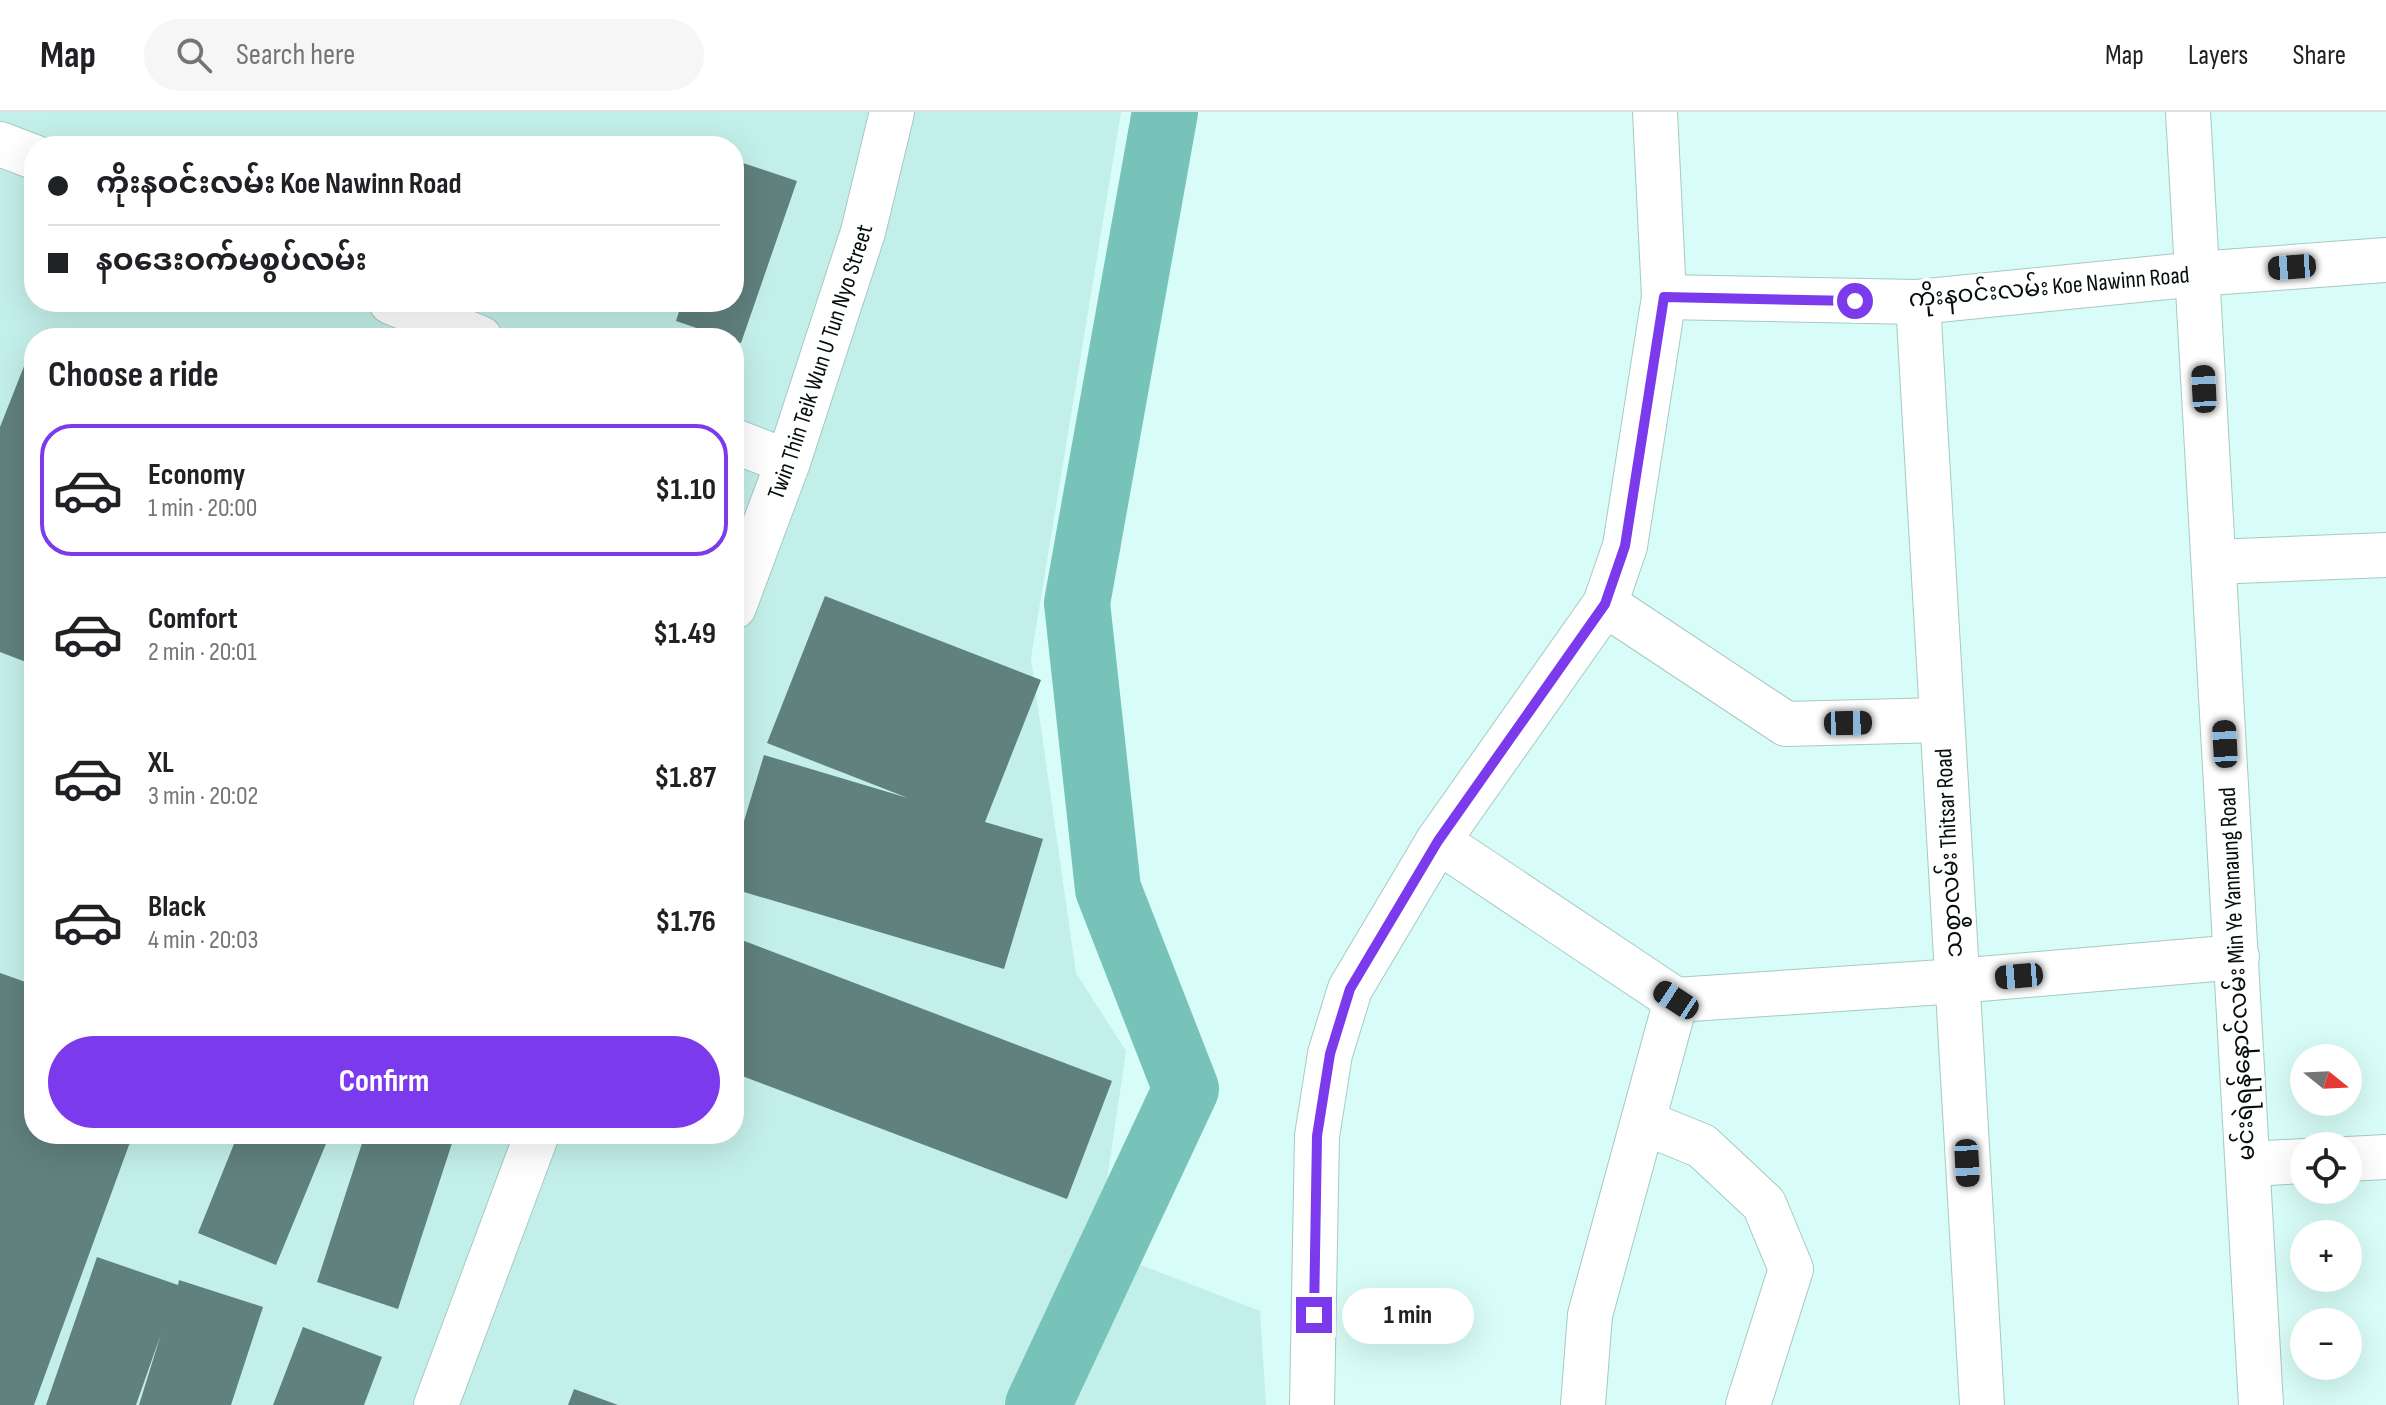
<!DOCTYPE html>
<html lang="en">
<head>
<meta charset="utf-8">
<style>
	:root { --surface:#fff; --page:#f6f6f6; --text:#202124; --muted:#757577; --line:#e0e0e0; --accent:#7c3aed }
	body { margin:0; font-family:"Sofia Sans Condensed","Noto Sans Myanmar",sans-serif; background:var(--page); color:var(--text); height:100vh; display:flex; flex-direction:column; font-size:30px; white-space:nowrap }
	* { box-sizing:border-box; margin:0 }
	p { font-size:26px; color:var(--muted) }
	.icon { flex:none; width:44px; height:44px; fill:none; stroke:currentColor; stroke-width:2; stroke-linecap:round; stroke-linejoin:round }
	.map { position:relative; flex:1; overflow:hidden }
	.sheet { position:absolute; left:24px; top:216px; width:720px; height:816px; display:flex; flex-direction:column; background:var(--surface); border-radius:32px; box-shadow:0 8px 32px #0002 }
	.sheet>* { flex:none }
	.hud { position:absolute; left:24px; top:24px; width:720px; height:176px; border-radius:32px; box-shadow:0 8px 32px #0002; display:grid; align-content:center; height:176px; padding:0 24px; background:var(--surface) }
	.needle { width:52px; rotate:108deg }
	.tools { position:absolute; left:2290px; top:932px; display:grid; gap:16px }
	.tools a { display:grid; place-items:center; width:72px; height:72px; border-radius:50%; background:var(--surface); box-shadow:0 8px 32px #0002; font-size:40px }
	.end { position:absolute; width:36px; height:36px; margin:-18px; border:10px solid #7c3aed; background:#fff; box-shadow:0 0 0 4px #fff }
	.from { border-radius:50% }
	.bubble { position:absolute; height:56px; border-radius:28px; background:var(--surface); box-shadow:0 8px 32px #0002; font-size:26px; font-weight:700; line-height:56px; text-align:center }
	.car { position:absolute; width:24px; height:48px; margin:-24px -12px; border-radius:10px; box-shadow:0 0 6px 2px #0007; background:linear-gradient(#222 24%,#8ab4d8 0 40%,#222 0 76%,#8ab4d8 0 86%,#222 0) }
	.hud b { display:flex; align-items:center; gap:28px; height:76px; font-size:30px }
	.hud b+b { border-top:2px solid var(--line) }
	.hud i { width:20px; height:20px; background:var(--text) }
	ul { padding:0; list-style:none }
	li { display:flex; align-items:center; gap:24px; height:132px; margin:0 16px 12px; padding:0 8px; border:4px solid transparent; border-radius:32px }
	li div { flex:1 }
	li b { display:block; font-size:30px }
	li em { font-style:normal; font-weight:700 }
	li.selected { border-color:var(--accent) }
	li>.icon { width:72px; height:72px; stroke-width:1.5 }
	h2 { padding:0 24px; font-size:36px; line-height:96px }
	.action { display:flex; gap:16px; margin-top:auto; padding:16px 24px }
	.action a { flex:1; height:92px; border-radius:48px; background:var(--accent); color:#fff; font-size:32px; font-weight:700; line-height:92px; text-align:center }
	header { display:flex; align-items:center; gap:48px; box-sizing:border-box; height:112px; padding:0 40px; background:var(--surface); border-bottom:2px solid var(--line) }
	header strong { font-size:38px }
	nav { display:flex; gap:44px; margin-inline-start:auto; font-size:28px }
	.search { width:560px; height:72px; background:var(--page); display:flex; align-items:center; gap:20px; box-sizing:border-box; padding:0 28px; border-radius:44px; color:var(--muted); font-size:30px }
	.map>svg:first-child { display:block }
	.built { fill:#c3efea; fill-rule:evenodd }
	.lines { fill:none; stroke-linecap:round; stroke-linejoin:round }
	.river { stroke:#77c2b9; stroke-width:66 }
	.building { fill:#60817d }
	.minor-casing { stroke:#a6c9c4; stroke-width:46 }
	.minor { stroke:#fff; stroke-width:44 }
	.route { stroke:#7c3aed; stroke-width:10 }
	.labels { text-anchor:middle; dominant-baseline:central; stroke-width:7; stroke-linejoin:round; paint-order:stroke }
	.street-label { font-size:24px; fill:#040f0e; stroke:#fff }
</style>
</head>
<body>
<header>
<strong>Map</strong>
<div class="search"><svg class="icon" aria-label="search" viewBox="0 0 24 24"><circle cx="10" cy="10" r="6"/><path d="M15 15l6 6"/></svg>Search here</div>
<nav><a>Map</a><a>Layers</a><a>Share</a></nav>
</header>
<div class="map">
<svg width="2386" height="1293" viewBox="0 0 2386 1293">
	<rect width="100%" height="100%" fill="#d8fcf7"/>
	<path class="built" d="M0 0H1121L1031 546 1076 861 1126 939 1097 1136 1260 1199 1266 1293H0ZM34 34H734V190H34ZM34 226H734V1022H34Z"/>
	<g class="lines">
		<path class="river" d="M1038 1293 1186 977 1108 777 1077 491 1165 0"/>
	</g>
	<path class="building" d="M734 48 797 69 741 231 734 229V226H726L676 209 682 190H734Z
		M34 229V553L0 540V315Z
		M825 484 1041 568 985 710 1043 727 1004 857 734 777V742L764 643 908 686 767 631Z
		M734 825 1112 969 1067 1087 734 961Z
		M0 861 34 873V1022H133L34 1293H0Z
		M238 1022H330L276 1153 198 1121Z
		M365 1022H455L398 1197 317 1170Z
		M97 1145 178 1173 179 1168 263 1195 231 1293H139L161 1222 136 1293H46Z
		M303 1215 382 1245 364 1293H273Z
		M574 1277 618 1293H568Z"/>
	<g class="lines">
		<defs>
			<g id="minor">
				<path d="M2188 0 2261 1293"/>
				<path d="M0 32 34 45"/>
				<path d="M1664 185 1918 190 2197 162 2386 148"/>
				<path d="M391 190 480 226"/>
				<path d="M1918 190 1982 1293"/>
				<path d="M734 329 788 350"/>
				<path d="M2214 450 2386 443"/>
				<path d="M1605 492 1786 612 1941 608"/>
				<path id="s1" d="M734 495 788 350 863 120 892 0"/>
				<path d="M1438 729 1676 888 1957 869 2237 845"/>
				<path d="M1643 1010 1702 1034 1764 1092 1791 1157 1748 1293"/>
				<path d="M2348 1047 2386 1045"/>
				<path d="M2248 1052 2304 1049"/>
				<path d="M436 1293 537 1022"/>
				<path d="M1312 1293 1317 1024 1330 942 1350 877 1438 729 1605 492 1625 434 1664 185 1655 0"/>
				<path d="M1583 1293 1590 1203 1676 888"/>
			</g>
		</defs>
		<use href="#minor" class="minor-casing"/>
		<use href="#minor" class="minor"/>
	</g>
	<g class="lines">
		<path class="route" d="M1314 1203 1317 1024 1330 942 1350 877 1438 729 1605 492 1625 434 1664 185 1855 189"/>
	</g>
	<g class="labels">
		<g class="street-label">
			<text transform="translate(2049 175) rotate(-5)">ကိုးနဝင်းလမ်း Koe Nawinn Road</text>
			<text stroke="none"><textPath href="#s1" startOffset="260">Twin Thin Teik Wun U Tun Nyo Street</textPath></text>
			<text transform="translate(1949 741) rotate(-93)">သစ္စာလမ်း Thitsar Road</text>
			<text transform="translate(2237 862) rotate(-93)">မင်းရဲရန်နောင်လမ်း Min Ye Yannaung Road</text>
		</g>
	</g>
</svg>
<div class="tools">
<a><svg class="needle" viewBox="-14 -14 28 28"><path d="M0-13l5 13h-10z" fill="#e53935"/><path d="M0 13l5-13h-10z" fill="#757577"/></svg></a>
<a><svg class="icon" aria-label="locate" viewBox="0 0 24 24"><circle cx="12" cy="12" r="6"/><path d="M12 2v4M12 18v4M2 12h4M18 12h4"/></svg></a>
<a>+</a>
<a>−</a>
</div>
<i class="end from" style="left:1855px;top:189px"></i>
<i class="end" style="left:1314px;top:1203px"></i>
<div class="bubble" style="left:1342px;top:1176px;width:132px">1 min</div>
<i class="car" style="left:2292px;top:155px;rotate:266deg"></i>
<i class="car" style="left:2204px;top:277px;rotate:357deg"></i>
<i class="car" style="left:1848px;top:611px;rotate:89deg"></i>
<i class="car" style="left:2225px;top:632px;rotate:357deg"></i>
<i class="car" style="left:2019px;top:864px;rotate:265deg"></i>
<i class="car" style="left:1676px;top:888px;rotate:303deg"></i>
<i class="car" style="left:1967px;top:1051px;rotate:177deg"></i>
<div class="hud">
<b><i class="from"></i>ကိုးနဝင်းလမ်း Koe Nawinn Road</b>
<b><i></i>နဝဒေးဝက်မစွပ်လမ်း</b>
</div>
<section class="sheet">
<h2>Choose a ride</h2>
<ul>
<li class="selected"><svg class="icon" aria-label="car" viewBox="0 0 24 24"><path d="M5 17H2v-5l4-1 3-4h7l3 4 3 1v5h-3M9 17h6M6 11h13"/><circle cx="7" cy="17" r="2"/><circle cx="17" cy="17" r="2"/></svg><div><b>Economy</b><p>1 min · 20:00</p></div><em>$1.10</em></li>
<li><svg class="icon" aria-label="car" viewBox="0 0 24 24"><path d="M5 17H2v-5l4-1 3-4h7l3 4 3 1v5h-3M9 17h6M6 11h13"/><circle cx="7" cy="17" r="2"/><circle cx="17" cy="17" r="2"/></svg><div><b>Comfort</b><p>2 min · 20:01</p></div><em>$1.49</em></li>
<li><svg class="icon" aria-label="car" viewBox="0 0 24 24"><path d="M5 17H2v-5l4-1 3-4h7l3 4 3 1v5h-3M9 17h6M6 11h13"/><circle cx="7" cy="17" r="2"/><circle cx="17" cy="17" r="2"/></svg><div><b>XL</b><p>3 min · 20:02</p></div><em>$1.87</em></li>
<li><svg class="icon" aria-label="car" viewBox="0 0 24 24"><path d="M5 17H2v-5l4-1 3-4h7l3 4 3 1v5h-3M9 17h6M6 11h13"/><circle cx="7" cy="17" r="2"/><circle cx="17" cy="17" r="2"/></svg><div><b>Black</b><p>4 min · 20:03</p></div><em>$1.76</em></li>
</ul>
<div class="action"><a>Confirm</a></div>
</section>
</div>
</body>
</html>
